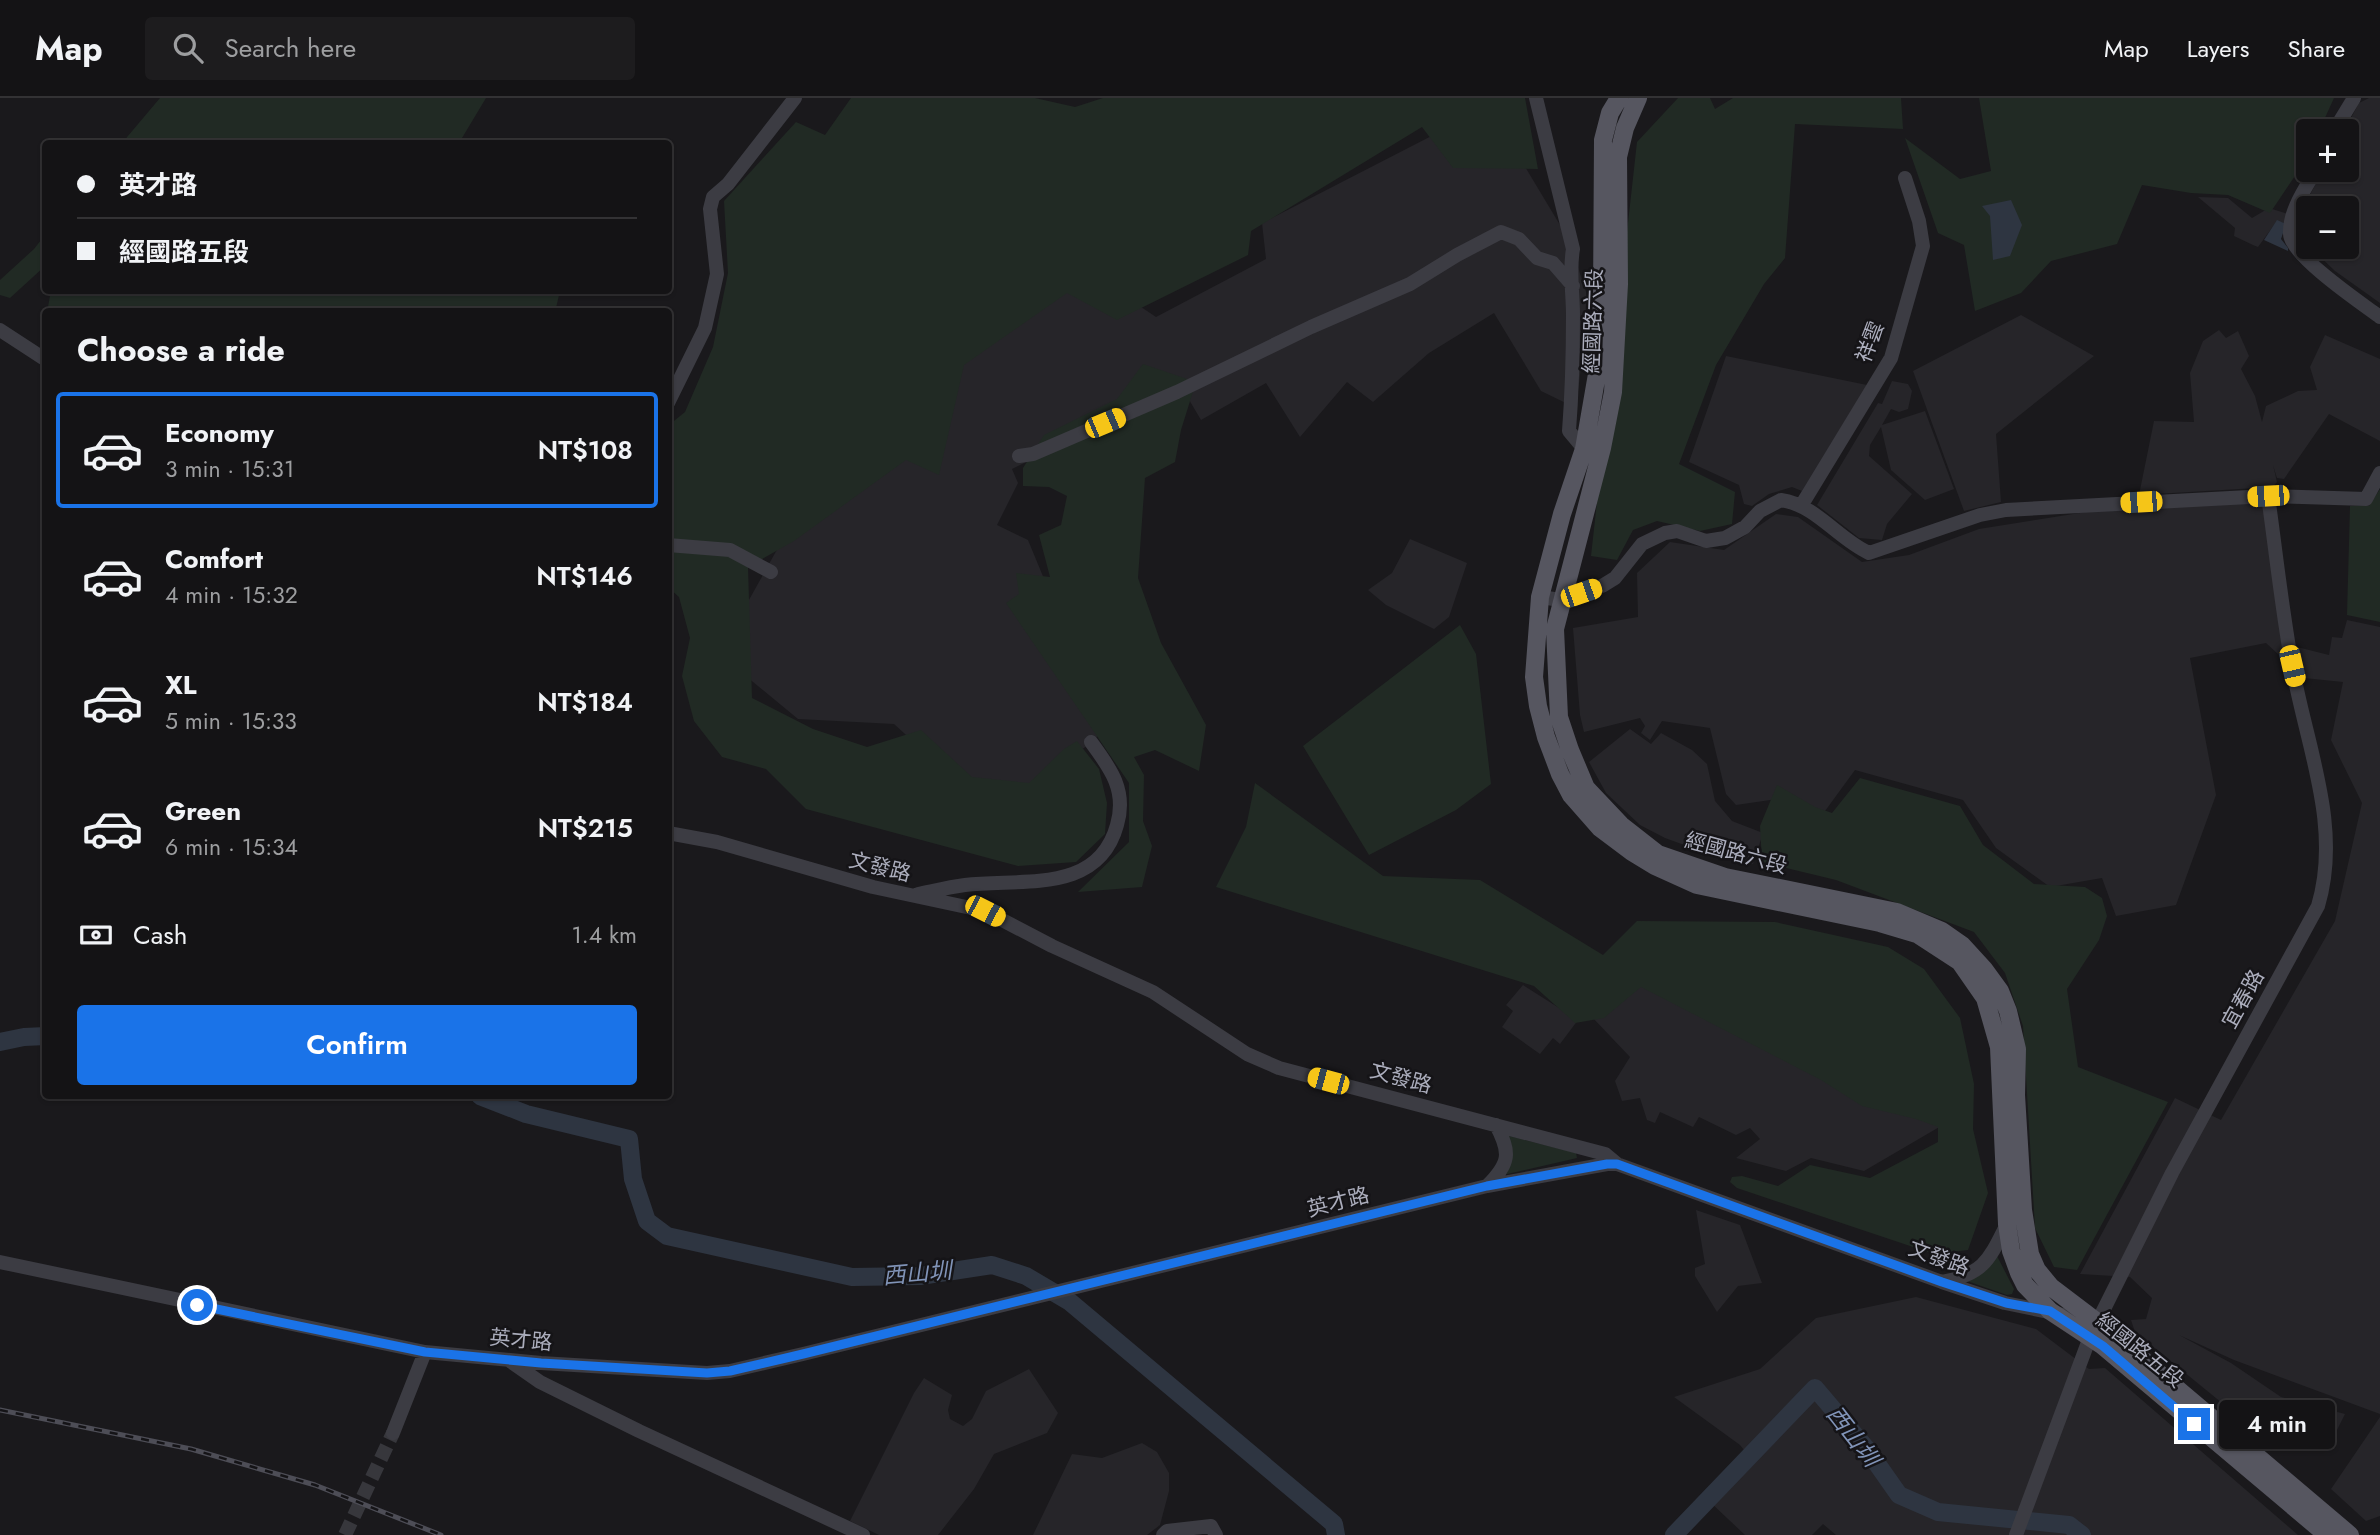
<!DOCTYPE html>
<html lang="en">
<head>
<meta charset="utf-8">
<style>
	:root { --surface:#141315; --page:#1d1c1e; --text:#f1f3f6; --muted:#9d9ea0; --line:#333234; --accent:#1a73e8 }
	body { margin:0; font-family:Jost,"Noto Sans TC",sans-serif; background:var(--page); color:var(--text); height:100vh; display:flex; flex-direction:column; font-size:26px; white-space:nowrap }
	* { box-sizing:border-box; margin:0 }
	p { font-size:23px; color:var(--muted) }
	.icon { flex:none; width:38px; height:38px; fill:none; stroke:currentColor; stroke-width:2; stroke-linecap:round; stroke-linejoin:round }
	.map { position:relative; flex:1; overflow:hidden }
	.side { position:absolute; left:42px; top:210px; width:630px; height:791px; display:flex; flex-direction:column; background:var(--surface); border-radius:7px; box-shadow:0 2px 5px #0004,0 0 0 2px var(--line) }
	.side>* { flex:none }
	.banner { position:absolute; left:42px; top:42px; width:630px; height:154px; border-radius:7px; box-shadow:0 2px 5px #0004,0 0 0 2px var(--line); display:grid; align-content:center; height:154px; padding:0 35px; background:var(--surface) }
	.controls { position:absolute; left:2296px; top:21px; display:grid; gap:14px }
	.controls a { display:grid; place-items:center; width:63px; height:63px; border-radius:7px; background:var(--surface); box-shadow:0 2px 5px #0004,0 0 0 2px var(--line); font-size:35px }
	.end { position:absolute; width:32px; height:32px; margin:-16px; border:9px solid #1a73e8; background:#fff; box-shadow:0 0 0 4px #fff }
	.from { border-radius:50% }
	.bubble { position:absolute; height:49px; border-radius:7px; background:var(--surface); box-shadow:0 2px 5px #0004,0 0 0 2px var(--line); font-size:23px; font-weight:600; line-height:49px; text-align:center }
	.car { position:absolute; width:21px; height:42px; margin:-21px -10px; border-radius:9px; box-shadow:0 0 5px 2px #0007; background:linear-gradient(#f5c518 24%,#345 0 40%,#f5c518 0 76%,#345 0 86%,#f5c518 0) }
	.banner b { display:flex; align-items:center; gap:24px; height:66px; font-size:26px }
	.banner b+b { border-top:2px solid var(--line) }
	.banner i { width:18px; height:18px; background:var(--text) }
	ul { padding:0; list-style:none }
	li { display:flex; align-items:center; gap:21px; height:116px; margin:0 14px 10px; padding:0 21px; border:4px solid transparent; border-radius:7px }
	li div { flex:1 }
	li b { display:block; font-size:26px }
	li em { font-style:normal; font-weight:600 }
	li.selected { border-color:var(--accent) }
	li>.icon { width:63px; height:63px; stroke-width:1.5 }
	h2 { padding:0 35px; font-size:32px; line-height:84px }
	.pay { display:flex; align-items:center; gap:18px; height:77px; padding:0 35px; font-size:26px }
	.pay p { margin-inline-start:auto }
	.cta { display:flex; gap:14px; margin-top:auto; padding:14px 35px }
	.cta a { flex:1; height:80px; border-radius:7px; background:var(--accent); color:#fff; font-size:28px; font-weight:600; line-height:80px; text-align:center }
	header { display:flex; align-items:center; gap:42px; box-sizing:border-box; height:98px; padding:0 35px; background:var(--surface); border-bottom:2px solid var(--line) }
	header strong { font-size:33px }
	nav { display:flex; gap:38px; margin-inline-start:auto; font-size:24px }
	.search { width:490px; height:63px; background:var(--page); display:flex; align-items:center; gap:18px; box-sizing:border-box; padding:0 24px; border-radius:7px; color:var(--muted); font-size:26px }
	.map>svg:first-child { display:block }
	.built { fill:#262529 }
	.green { fill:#212a24 }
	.water { fill:#2e3541 }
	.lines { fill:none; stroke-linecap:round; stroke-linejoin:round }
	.river { stroke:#2e3541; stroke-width:18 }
	.minor-tunnel { stroke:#37373c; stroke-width:14; stroke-dasharray:14 7; stroke-linecap:butt }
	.minor { stroke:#3c3c43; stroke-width:14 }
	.major { stroke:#565660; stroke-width:18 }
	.rail-casing { stroke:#4d4d56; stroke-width:5 }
	.rail { stroke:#151417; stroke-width:2.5; stroke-dasharray:8; stroke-linecap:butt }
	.route { stroke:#1a73e8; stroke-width:9 }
	.labels { text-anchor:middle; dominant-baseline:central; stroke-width:5; stroke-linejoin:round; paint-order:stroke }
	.street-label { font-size:21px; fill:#abadbc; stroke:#151417 }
	.water-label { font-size:23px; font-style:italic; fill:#8194b8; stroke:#151417 }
</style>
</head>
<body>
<header>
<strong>Map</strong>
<div class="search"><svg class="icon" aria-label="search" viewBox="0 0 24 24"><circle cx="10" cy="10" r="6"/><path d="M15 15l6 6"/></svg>Search here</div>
<nav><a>Map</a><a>Layers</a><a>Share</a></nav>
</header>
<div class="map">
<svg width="2380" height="1437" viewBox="0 0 2380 1437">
	<rect width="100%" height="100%" fill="#1a191c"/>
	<path class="built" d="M2369 0H2380V205L2335 173 2310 149H2347V110H2308V147L2305 144 2301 114 2323 72H2347V33H2344L2359 5Z
		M1447 30 1521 62 1569 142 1589 203 1576 310 1541 293 1494 215 1429 255 1373 304 1347 284 1300 339 1266 285 1201 322 1175 278 1099 328 1012 371 1018 385 997 427 1028 442 1106 631 1026 700 958 684 894 626 798 621 747 579 740 518 779 448 954 254 1080 168 1156 219 1266 161 1262 125Z
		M2198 99 2228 100 2252 120 2269 110 2288 116 2286 126 2277 123 2258 149 2253 147 2234 138 2235 130Z
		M2021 217 2094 258 1996 336 2001 404 1964 413 1913 273Z
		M2219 232 2226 240 2238 233 2249 258 2241 271 2255 298 2262 324 2266 308 2298 293 2317 292 2310 269 2325 237 2380 261V343L2329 316 2284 381 2277 380 2273 367 2277 384 2273 389 2139 397 2154 323 2194 324 2190 275 2203 243Z
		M1726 258 1867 287 1802 393 1792 389 1769 396 1752 408 1744 406 1739 387 1689 364Z
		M1892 283 1908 286 1912 293 1908 311 1899 314 1891 311 1882 327 1925 313 1954 391 1925 402 1891 372 1881 329 1870 347 1869 358 1912 396 1887 426 1882 442 1859 440 1817 407 1878 305 1882 306Z
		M2264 404 2285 546 2329 557 2332 539 2342 540 2347 522 2380 529V1316L2234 1262 2179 1237 2231 1265 2281 1299 2345 1316 2334 1338 2275 1327 2260 1336 2135 1234 2131 1222 2146 1221 2152 1200 2130 1179 2080 1176 2175 1000 2221 1022 2335 823 2362 705 2331 642 2343 584 2304 580 2266 545 2190 560 2216 697 2176 807 2116 818 2102 780 2050 789 1996 750 1963 702 1855 672 1817 724 1777 701 1736 707 1726 696 1710 630 1662 623 1650 642 1641 635 1645 628 1640 620 1584 634 1580 617 1573 530 1638 519 1637 475 1670 444 1724 452 1776 416 1798 419 1862 464 1909 457 1979 431 2124 408Z
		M1410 441 1467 465 1449 519 1434 531 1386 507 1368 492 1392 475Z
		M1630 631 1651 646 1661 635 1692 652 1707 666 1715 703 1732 723 1763 735 1753 766 1712 757 1665 740 1640 727 1606 695 1589 664Z
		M1639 884 1941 1028 1864 1073 1811 1060 1786 1073 1736 1060 1760 1041 1750 1030 1736 1037 1699 1019 1693 1029 1660 1014 1655 1025 1647 1022 1640 1000 1622 1003 1615 983 1630 959 1592 919Z
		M1523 887 1578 922 1560 946 1553 940 1540 956 1502 929 1513 913 1506 907Z
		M1696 1112 1740 1127 1762 1185 1738 1188 1717 1214 1695 1178V1170L1705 1166Z
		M1916 1199 2036 1231 2089 1271 2105 1270 2298 1437H1836L1823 1426 1812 1437H1745L1710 1404 1752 1362 1740 1347 1674 1299 1760 1271 1816 1220Z
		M1029 1271 1058 1315 1047 1335 994 1356 974 1391 938 1437H879L850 1423 914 1295 924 1280 952 1297 948 1312 950 1321 963 1328 972 1321 986 1293Z
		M2380 1319V1418L2366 1423 2331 1391Z
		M1142 1345 1157 1354 1169 1375V1393L1160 1427 1147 1437H1033L1072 1356 1102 1360Z"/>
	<path class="green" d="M160 0H486L459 45H122Z
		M851 0H1035L1075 9 1103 0H1525L1538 71 1453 70 1422 29 1251 133 1248 157 1117 222 1067 195 964 267 939 377 906 362 794 443 748 469 752 600 813 631 867 649 921 632 972 679 1029 685 1064 651 1077 643 1099 671 1107 705 1105 736 1076 764 1018 768 806 711 766 671 722 659 694 623 682 578 690 540 679 499 669 490V327L685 314 713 249 728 175 724 103 796 24 825 37Z
		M1678 0H1710L1715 11 1733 0H1901L1903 31 1795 26 1785 160 1764 186 1716 267 1679 366 1735 394 1732 426 1700 433 1657 423 1633 432 1617 462 1591 458 1637 44Z
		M1979 0H2334L2319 33H2308V56L2305 63 2270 115 2228 97 2191 95 2142 87 2117 146 2051 163 2021 195 1975 213 1964 147 1938 135 1905 40 1960 81 1991 73Z
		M45 137V168L10 200 0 197V182L34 151Z
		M51 192H560V193L555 214H50L48 209Z
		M1143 266 1196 284 1181 332 1175 364 1145 380 1138 480 1161 545 1206 627 1199 673 1155 652 1134 659 1144 677 1143 723 1152 748 1142 789 1078 794 1129 744V685L1006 505 1019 496 1016 475 1050 479 1039 437 1061 427 1067 398 1049 389 1023 388V370L1044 337 1117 301Z
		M2380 391V524L2347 517 2350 408H2369Z
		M1460 527 1476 556 1491 686 1456 712 1369 757 1303 648Z
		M1860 680 1960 708 1983 747 2034 786 2085 789 2102 800 2107 818 2099 842 2067 891 2078 969 2168 1004 2077 1172 2054 1169 2035 1130 2023 928 2005 875 1974 834 1836 782 1762 764 1760 728 1777 687 1815 709 1832 715Z
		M1255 685 1383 778 1480 782 1603 857 1637 823 1775 824 1888 849 1924 871 1960 920 1974 986 1973 1031 1988 1095 1968 1152 1934 1156 1737 1090 1730 1084 1732 1079 1742 1078 1778 1088 1810 1067 1870 1080 1938 1044V1029L1916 1021 1862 1008 1821 982 1641 889 1604 920 1575 925 1534 888 1216 789 1246 729Z
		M1506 1037 1576 1055 1577 1060 1503 1077Z
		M1997 1158 2014 1191 2012 1196 2007 1197 1964 1182Z"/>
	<path class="water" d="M2011 102 2022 127 2010 158 1993 162 1990 118 1982 108Z
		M2277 122 2286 126 2281 141 2288 150V153L2264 142Z"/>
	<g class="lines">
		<path class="river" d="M0 944 24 939 46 938
			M480 998 526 1016 629 1041 633 1081 647 1123 667 1138 852 1179 920 1178 992 1167 1026 1178 1070 1204 1334 1426 1336 1437
			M1674 1437 1815 1290 1866 1350 1899 1397 1938 1414 2069 1427 2082 1437"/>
		<path class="minor-tunnel" d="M345 1437 393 1335"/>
		<path class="minor" d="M1536 0 1573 151C1569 173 1573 195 1573 217 1573 256 1572 294 1569 333L1584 351
			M2334 33 2354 0
			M2316 72C2305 91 2289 113 2290 136 2290 157 2361 205 2380 219
			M0 232 46 262
			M668 305 705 230 717 176 710 111 713 99 728 86 795 0
			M1019 358 1033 356 1177 294 1311 229 1410 186 1457 157 1501 134 1519 141 1537 160 1553 165 1573 188
			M1801 408 1891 260 1923 148 1919 123 1905 80
			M668 447 730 452 771 474
			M1540 499 1561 502 1602 488 1615 480 1642 446 1665 435 1677 433 1706 443 1725 440 1745 429 1760 413 1781 402C1816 407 1838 441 1869 455L1980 417 2006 412 2268 398 2366 401 2380 375
			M668 735 717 744 873 789 985 813 1052 848 1153 894 1247 956 1279 970 1605 1056 1617 1066 1942 1184 2005 1205 2093 1223
			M918 796C933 793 949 789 965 787 1021 780 1098 797 1117 727 1127 693 1111 671 1091 644
			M1487 1088C1510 1065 1511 1055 1496 1027
			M0 1164 425 1254 541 1265 707 1275 730 1273 803 1256 1487 1088 1607 1066H1617
			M1942 1184C1984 1176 1989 1162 2007 1126
			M510 1263 540 1284 639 1333 863 1437
			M393 1335 425 1254
			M1163 1437 1167 1433 1211 1428 1216 1437
			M2016 1437 2090 1239 2172 1075 2318 808C2342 728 2306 647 2292 567 2282 512 2276 455 2268 398"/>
		<path class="major" d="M1619 0 1610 15 1603 42 1602 201 1597 276 1584 351 1562 416 1540 499 1534 579 1538 608 1546 639 1560 676 1571 697 1600 730 1632 754 1655 768 1697 787 1880 825 1917 836 1960 864 1985 900 1999 949 2007 1126 2011 1153 2019 1175 2025 1187 2050 1213 2103 1248 2327 1437
			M1638 0 1625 30 1618 59 1619 186 1613 294 1602 350 1555 531 1559 619 1570 652 1586 690 1621 727 1658 756 1725 779 1897 814 1942 833 1962 847 1984 871 2000 893 2008 913 2017 951 2016 997 2023 1112 2030 1156 2037 1172 2051 1189 2109 1233 2350 1437"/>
		<defs>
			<path id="rail" d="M0 1312 191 1351 315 1387 441 1437"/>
		</defs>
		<use href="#rail" class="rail-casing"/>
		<use href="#rail" class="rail"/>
	</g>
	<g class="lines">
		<path class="route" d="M197 1207 425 1254 541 1265 707 1275 730 1273 803 1256 1487 1088 1607 1066H1617L1942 1184 2006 1205 2050 1213 2103 1248 2194 1326"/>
	</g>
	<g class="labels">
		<g class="street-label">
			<text transform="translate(1593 223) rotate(-88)">經國路六段</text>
			<text transform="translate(1870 244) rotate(-69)">祥雲</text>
			<text transform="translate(1736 755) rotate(15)">經國路六段</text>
			<text transform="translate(880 769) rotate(14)">文發路</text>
			<text transform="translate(2243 901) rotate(-61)">宜春路</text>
			<text transform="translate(1401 980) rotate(15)">文發路</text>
			<text transform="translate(1338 1104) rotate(-14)">英才路</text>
			<text transform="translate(1939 1160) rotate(20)">文發路</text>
			<text transform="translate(521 1242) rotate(5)">英才路</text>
			<text transform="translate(2140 1252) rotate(39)">經國路五段</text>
		</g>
		<g class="water-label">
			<text transform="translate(917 1175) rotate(-5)">西山圳</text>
			<text transform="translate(1853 1338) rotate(52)">西山圳</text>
		</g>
	</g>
</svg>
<div class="controls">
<a>+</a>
<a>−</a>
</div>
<i class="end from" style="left:197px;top:1207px"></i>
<i class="end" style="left:2194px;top:1326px"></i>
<div class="bubble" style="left:2219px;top:1302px;width:116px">4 min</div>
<i class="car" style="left:1105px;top:325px;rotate:67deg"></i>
<i class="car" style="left:2268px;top:398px;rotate:267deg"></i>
<i class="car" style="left:2141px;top:404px;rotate:267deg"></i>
<i class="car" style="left:1581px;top:495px;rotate:71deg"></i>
<i class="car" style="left:2292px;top:568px;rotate:167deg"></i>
<i class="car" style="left:985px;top:813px;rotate:117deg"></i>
<i class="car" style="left:1328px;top:983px;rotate:285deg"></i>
<div class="banner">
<b><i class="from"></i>英才路</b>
<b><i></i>經國路五段</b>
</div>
<section class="side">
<h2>Choose a ride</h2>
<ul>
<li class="selected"><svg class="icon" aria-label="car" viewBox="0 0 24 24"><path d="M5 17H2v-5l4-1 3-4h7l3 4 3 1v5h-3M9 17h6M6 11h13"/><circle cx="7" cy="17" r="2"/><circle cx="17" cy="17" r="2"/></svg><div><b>Economy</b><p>3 min · 15:31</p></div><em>NT$108</em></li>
<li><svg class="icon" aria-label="car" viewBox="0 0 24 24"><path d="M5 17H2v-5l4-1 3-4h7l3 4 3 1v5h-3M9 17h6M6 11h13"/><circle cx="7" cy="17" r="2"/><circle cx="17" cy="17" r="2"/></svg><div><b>Comfort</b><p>4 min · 15:32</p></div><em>NT$146</em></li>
<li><svg class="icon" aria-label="car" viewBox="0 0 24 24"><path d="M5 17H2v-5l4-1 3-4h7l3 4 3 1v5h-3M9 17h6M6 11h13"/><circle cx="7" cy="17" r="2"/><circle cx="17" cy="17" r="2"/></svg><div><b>XL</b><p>5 min · 15:33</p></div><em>NT$184</em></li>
<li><svg class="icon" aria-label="car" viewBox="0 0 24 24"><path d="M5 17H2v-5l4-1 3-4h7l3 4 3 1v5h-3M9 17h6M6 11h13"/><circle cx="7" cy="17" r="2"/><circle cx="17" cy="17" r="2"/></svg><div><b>Green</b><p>6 min · 15:34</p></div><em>NT$215</em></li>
</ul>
<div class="pay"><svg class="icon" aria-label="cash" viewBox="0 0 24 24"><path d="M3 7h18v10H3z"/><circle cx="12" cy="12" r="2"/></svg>Cash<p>1.4 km</p></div>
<div class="cta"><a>Confirm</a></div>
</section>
</div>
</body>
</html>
